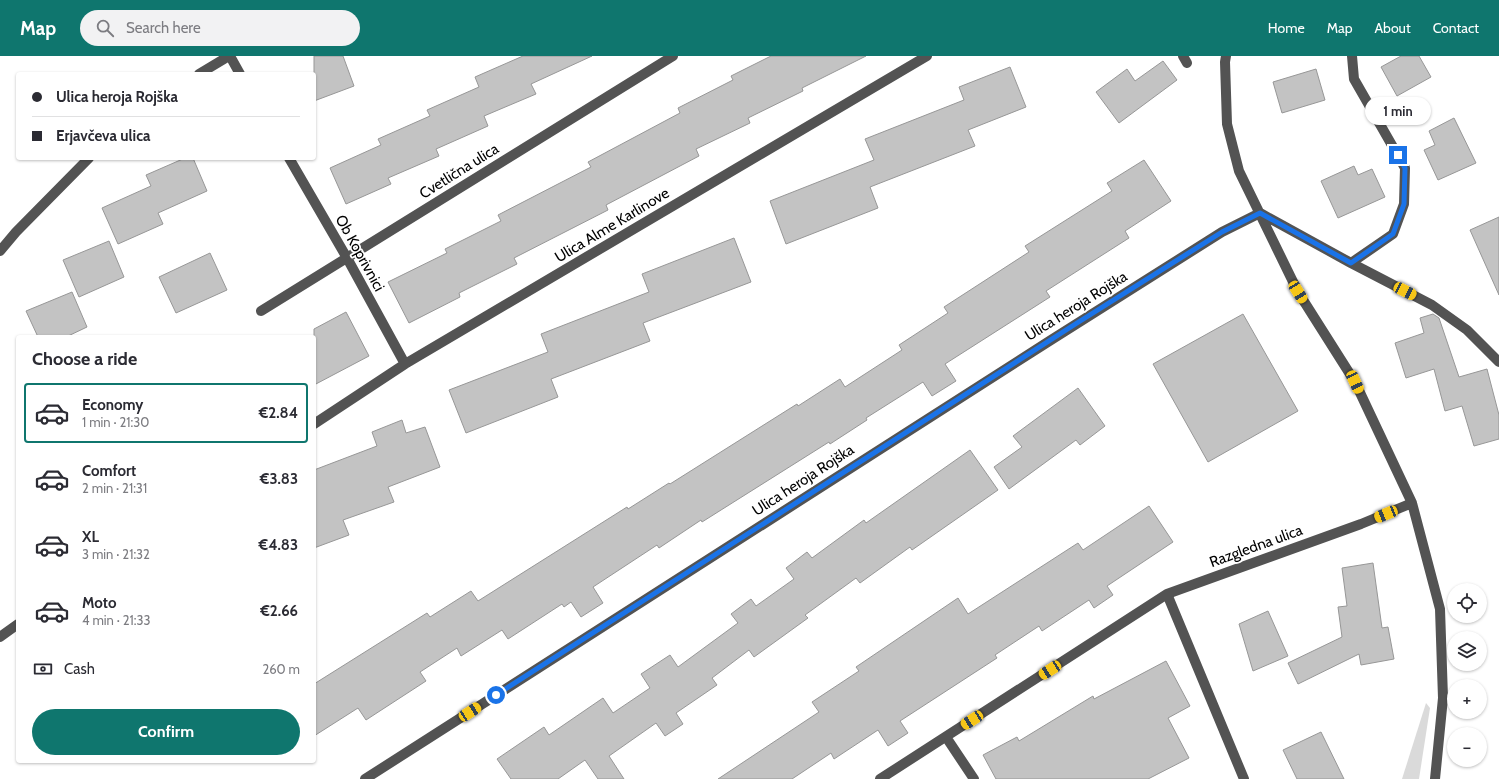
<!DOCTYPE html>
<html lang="en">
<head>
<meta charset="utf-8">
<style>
	:root { --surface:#fff; --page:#f2f2f3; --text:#2b2b33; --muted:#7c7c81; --line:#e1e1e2; --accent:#0f766e }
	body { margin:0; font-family:Cabin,sans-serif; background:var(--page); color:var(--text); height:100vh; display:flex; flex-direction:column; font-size:15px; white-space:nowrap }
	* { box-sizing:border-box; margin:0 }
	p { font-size:13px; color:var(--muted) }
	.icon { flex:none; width:22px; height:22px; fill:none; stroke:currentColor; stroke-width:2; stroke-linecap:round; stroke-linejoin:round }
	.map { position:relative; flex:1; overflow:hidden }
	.drawer { position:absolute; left:16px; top:279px; width:300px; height:428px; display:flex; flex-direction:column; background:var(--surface); border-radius:4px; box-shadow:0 1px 3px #0004 }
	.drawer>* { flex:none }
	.hud { position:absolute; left:16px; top:16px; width:300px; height:88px; border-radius:4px; box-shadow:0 1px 3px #0004; display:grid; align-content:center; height:88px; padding:0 16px; background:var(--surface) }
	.tools { position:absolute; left:1447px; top:527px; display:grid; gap:8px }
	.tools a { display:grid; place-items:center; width:40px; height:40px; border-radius:50%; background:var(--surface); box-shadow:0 1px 3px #0004; font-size:20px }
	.end { position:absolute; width:18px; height:18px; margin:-9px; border:5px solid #1a73e8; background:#fff; box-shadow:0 0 0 2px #fff }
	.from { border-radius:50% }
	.bubble { position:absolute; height:28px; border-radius:14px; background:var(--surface); box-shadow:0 1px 3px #0004; font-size:13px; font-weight:700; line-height:28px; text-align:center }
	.car { position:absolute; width:12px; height:24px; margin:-12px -6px; border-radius:5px; box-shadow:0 0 3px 1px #0007; background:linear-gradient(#f5c518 24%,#345 0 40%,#f5c518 0 76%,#345 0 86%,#f5c518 0) }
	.hud b { display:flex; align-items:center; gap:14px; height:38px; font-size:15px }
	.hud b+b { border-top:1px solid var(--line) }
	.hud i { width:10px; height:10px; background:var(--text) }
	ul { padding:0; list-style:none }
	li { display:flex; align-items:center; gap:12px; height:60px; margin:0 8px 6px; padding:0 8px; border:2px solid transparent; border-radius:4px }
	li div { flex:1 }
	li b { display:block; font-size:15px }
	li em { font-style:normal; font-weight:700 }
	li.on { border-color:var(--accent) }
	li>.icon { width:36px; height:36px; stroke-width:1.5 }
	h2 { padding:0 16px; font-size:18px; line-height:48px }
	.pay { display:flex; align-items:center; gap:10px; height:44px; padding:0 16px; font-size:15px }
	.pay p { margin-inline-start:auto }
	.action { display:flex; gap:8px; margin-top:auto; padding:8px 16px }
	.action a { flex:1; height:46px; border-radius:24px; background:var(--accent); color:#fff; font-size:16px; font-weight:700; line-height:46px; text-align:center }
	header { display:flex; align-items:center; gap:24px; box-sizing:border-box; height:56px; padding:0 20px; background:var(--accent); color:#fff }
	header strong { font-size:19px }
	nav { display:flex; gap:22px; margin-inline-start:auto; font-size:14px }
	.search { width:280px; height:36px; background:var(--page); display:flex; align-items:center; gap:10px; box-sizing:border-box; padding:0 14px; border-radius:22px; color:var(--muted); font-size:15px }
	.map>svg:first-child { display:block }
	.green { fill:#dadada }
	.building { fill:#c3c3c3; stroke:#979797 }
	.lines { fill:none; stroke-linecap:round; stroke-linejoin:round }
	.minor { stroke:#535353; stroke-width:10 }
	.route { stroke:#1a73e8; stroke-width:5 }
	.labels { text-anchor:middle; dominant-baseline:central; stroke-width:3.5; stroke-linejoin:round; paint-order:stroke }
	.street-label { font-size:15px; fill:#000; stroke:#fff }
</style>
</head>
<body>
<header>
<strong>Map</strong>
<div class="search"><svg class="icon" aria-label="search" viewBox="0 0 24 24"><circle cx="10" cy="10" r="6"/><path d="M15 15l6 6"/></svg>Search here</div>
<nav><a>Home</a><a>Map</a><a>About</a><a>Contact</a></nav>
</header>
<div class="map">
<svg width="1499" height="723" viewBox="0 0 1499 723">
	<rect width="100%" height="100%" fill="#fff"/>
	<path class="green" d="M1426 647 1430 652 1419 723H1402Z"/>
	<path class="building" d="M314 0H343L354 30 314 45Z
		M523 0H592L531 28 536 38 484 60 488 70 436 93 439 100 388 122 391 128 346 148 330 112 381 89 378 83 430 60 427 54 479 31 475 21Z
		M771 0H866L802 32 803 35 748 62 750 67 696 93 699 100 606 149 608 154 514 202 517 208 459 237 460 241 409 267 388 226 447 197 445 193 501 165 498 159 591 111 588 106 680 57 678 52 733 24 731 20Z
		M1401 0H1419L1431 21 1397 40 1381 11Z
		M1163 5 1177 24 1119 67 1096 36 1127 13 1135 25Z
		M1010 11 1026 51 968 74 975 90 870 131 878 152 786 188 770 145 874 104 865 83 964 44 959 31Z
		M1316 13 1325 44 1282 57 1273 26Z
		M1454 62 1476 107 1438 124 1424 94 1435 89 1429 75Z
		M185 102H193L207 135 158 157 163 168 118 188 102 152 151 130 146 119Z
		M1144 104 1171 145 1125 175 1129 182 1046 235 1050 241 945 308 956 325 932 340 923 326 866 362 867 364 830 388 829 386 702 466 701 464 659 492 657 489 593 531 603 547 581 561 571 546 564 551 562 548 508 583 502 574 461 600 457 592 420 616 426 625 366 664 358 652 314 680V628L427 557 430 561 471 535 478 545 627 451 628 453 669 427 670 428 797 348 798 350 840 323 845 331 902 294 899 289 948 257 944 251 1029 196 1025 190 1112 135 1107 127Z
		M1354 110 1358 119 1372 113 1385 141 1338 162 1321 125Z
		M1499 161V239L1470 174Z
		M734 182 751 226 643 267 650 285 551 323 558 341 466 377 449 334 548 296 541 278 649 236 642 218Z
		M109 185 124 221 79 241 63 204Z
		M210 197 227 234 176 257 159 221Z
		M72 236 87 271 66 281H38L26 255Z
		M346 256 369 300 314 329V273Z
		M1243 258 1298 355 1208 406 1153 308Z
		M1433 258 1439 262 1459 321 1487 313 1499 359V383L1474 390 1462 350 1445 355 1434 313 1406 322 1395 287 1424 277 1420 262Z
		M1078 332 1105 370 1080 389 1076 384 1009 433 994 411 1022 391 1013 380Z
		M402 364 406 377 425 371 440 411 388 431 394 446 343 464 349 479 314 492V414L377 390 372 376Z
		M970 394 998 434 912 494 910 491 860 527 856 522 805 559 808 562 754 601 749 594 712 622 717 629 676 657 683 668 665 680 656 667 609 700 624 723H598L585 704 558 723H511L497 703 544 671 549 679 603 642 613 657 650 632 641 618 670 599 678 611 738 567 731 558 751 543 756 550 794 523 786 512 807 496 812 502 864 464 866 467Z
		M1149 450 1173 486 1107 530 1113 539 1094 552 1089 544 1042 575 1039 570 995 599 997 602 900 665 908 677 888 690 878 674 834 703 831 697 792 723H718L819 656 812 646 859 615 856 611 958 542 968 558 1078 487 1083 494Z
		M1373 507 1382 572 1388 571 1394 603 1361 609 1359 598 1298 628 1288 607 1342 581 1338 551 1347 550 1342 512Z
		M1268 555 1288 600 1253 615 1239 568Z
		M1166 605 1190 650 1168 662 1189 702 1148 723H996L983 699 1017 681 1019 685 1093 640 1094 643Z
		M1321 676 1344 723H1297L1283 694Z"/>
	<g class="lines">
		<path class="minor" d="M230 0 240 18
			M1183 0 1187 7
			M1226 0 1225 6 1227 68 1239 115 1298 236 1355 326 1412 447 1440 553 1443 642 1435 723
			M199 18 229 0
			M289 102 347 202 405 308
			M0 195 16 176 89 102
			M1351 207 1393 178 1404 148 1405 112 1354 23 1352 0
			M261 255 673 0
			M314 368 405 308 927 0
			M1167 538 1244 723
			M0 581 18 568
			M946 681 974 723
			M365 723 1051 284 1222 176 1260 157 1351 207 1432 249 1467 274 1499 306
			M880 723 1167 538 1361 468 1412 447"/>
	</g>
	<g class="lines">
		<path class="route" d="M496 639 1077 267 1222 176 1260 157 1351 207 1393 178 1404 148 1405 112 1398 99"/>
	</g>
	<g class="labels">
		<g class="street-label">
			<text transform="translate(459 115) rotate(-32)">Cvetlična ulica</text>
			<text transform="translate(612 169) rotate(-31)">Ulica Alme Karlinove</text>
			<text transform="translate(360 197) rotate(61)">Ob Koprivnici</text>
			<text transform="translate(1076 250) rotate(-32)">Ulica heroja Rojška</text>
			<text transform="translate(803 424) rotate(-33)">Ulica heroja Rojška</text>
			<text transform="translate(1256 490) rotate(-20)">Razgledna ulica</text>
		</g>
	</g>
</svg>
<div class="tools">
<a><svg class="icon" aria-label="locate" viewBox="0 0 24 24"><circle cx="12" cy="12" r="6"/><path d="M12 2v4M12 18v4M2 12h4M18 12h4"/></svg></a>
<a><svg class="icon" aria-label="layers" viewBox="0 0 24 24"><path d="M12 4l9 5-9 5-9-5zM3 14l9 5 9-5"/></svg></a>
<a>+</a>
<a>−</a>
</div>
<i class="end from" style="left:496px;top:639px"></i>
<i class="end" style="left:1398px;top:99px"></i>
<div class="bubble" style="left:1365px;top:41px;width:66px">1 min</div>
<i class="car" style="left:1405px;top:235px;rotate:117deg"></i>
<i class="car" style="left:1298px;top:236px;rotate:148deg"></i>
<i class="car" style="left:1355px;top:326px;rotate:155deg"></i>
<i class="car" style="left:1386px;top:458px;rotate:248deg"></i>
<i class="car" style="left:1050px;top:614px;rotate:237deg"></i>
<i class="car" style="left:470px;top:656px;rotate:57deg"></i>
<i class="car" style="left:972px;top:664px;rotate:237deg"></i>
<div class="hud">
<b><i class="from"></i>Ulica heroja Rojška</b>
<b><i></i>Erjavčeva ulica</b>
</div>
<section class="drawer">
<h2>Choose a ride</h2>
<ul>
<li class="on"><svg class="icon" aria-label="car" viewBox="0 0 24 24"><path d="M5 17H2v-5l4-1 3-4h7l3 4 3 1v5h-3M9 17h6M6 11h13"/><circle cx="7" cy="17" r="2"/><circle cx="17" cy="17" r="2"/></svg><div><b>Economy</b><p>1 min · 21:30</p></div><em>€2.84</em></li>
<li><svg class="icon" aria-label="car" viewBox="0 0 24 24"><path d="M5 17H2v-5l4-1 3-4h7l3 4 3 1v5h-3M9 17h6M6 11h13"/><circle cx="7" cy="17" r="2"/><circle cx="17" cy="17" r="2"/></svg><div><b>Comfort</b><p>2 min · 21:31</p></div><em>€3.83</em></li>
<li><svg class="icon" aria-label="car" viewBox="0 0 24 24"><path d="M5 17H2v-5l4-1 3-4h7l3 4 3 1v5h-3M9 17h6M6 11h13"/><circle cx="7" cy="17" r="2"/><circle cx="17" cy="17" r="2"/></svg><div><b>XL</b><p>3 min · 21:32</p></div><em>€4.83</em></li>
<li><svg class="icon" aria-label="car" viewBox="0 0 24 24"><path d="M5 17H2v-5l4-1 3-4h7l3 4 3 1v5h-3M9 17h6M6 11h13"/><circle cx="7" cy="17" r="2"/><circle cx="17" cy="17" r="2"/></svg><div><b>Moto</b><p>4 min · 21:33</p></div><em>€2.66</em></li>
</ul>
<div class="pay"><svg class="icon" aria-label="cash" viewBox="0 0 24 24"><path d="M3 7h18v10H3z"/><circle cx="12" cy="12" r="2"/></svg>Cash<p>260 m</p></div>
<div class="action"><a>Confirm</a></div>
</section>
</div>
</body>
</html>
